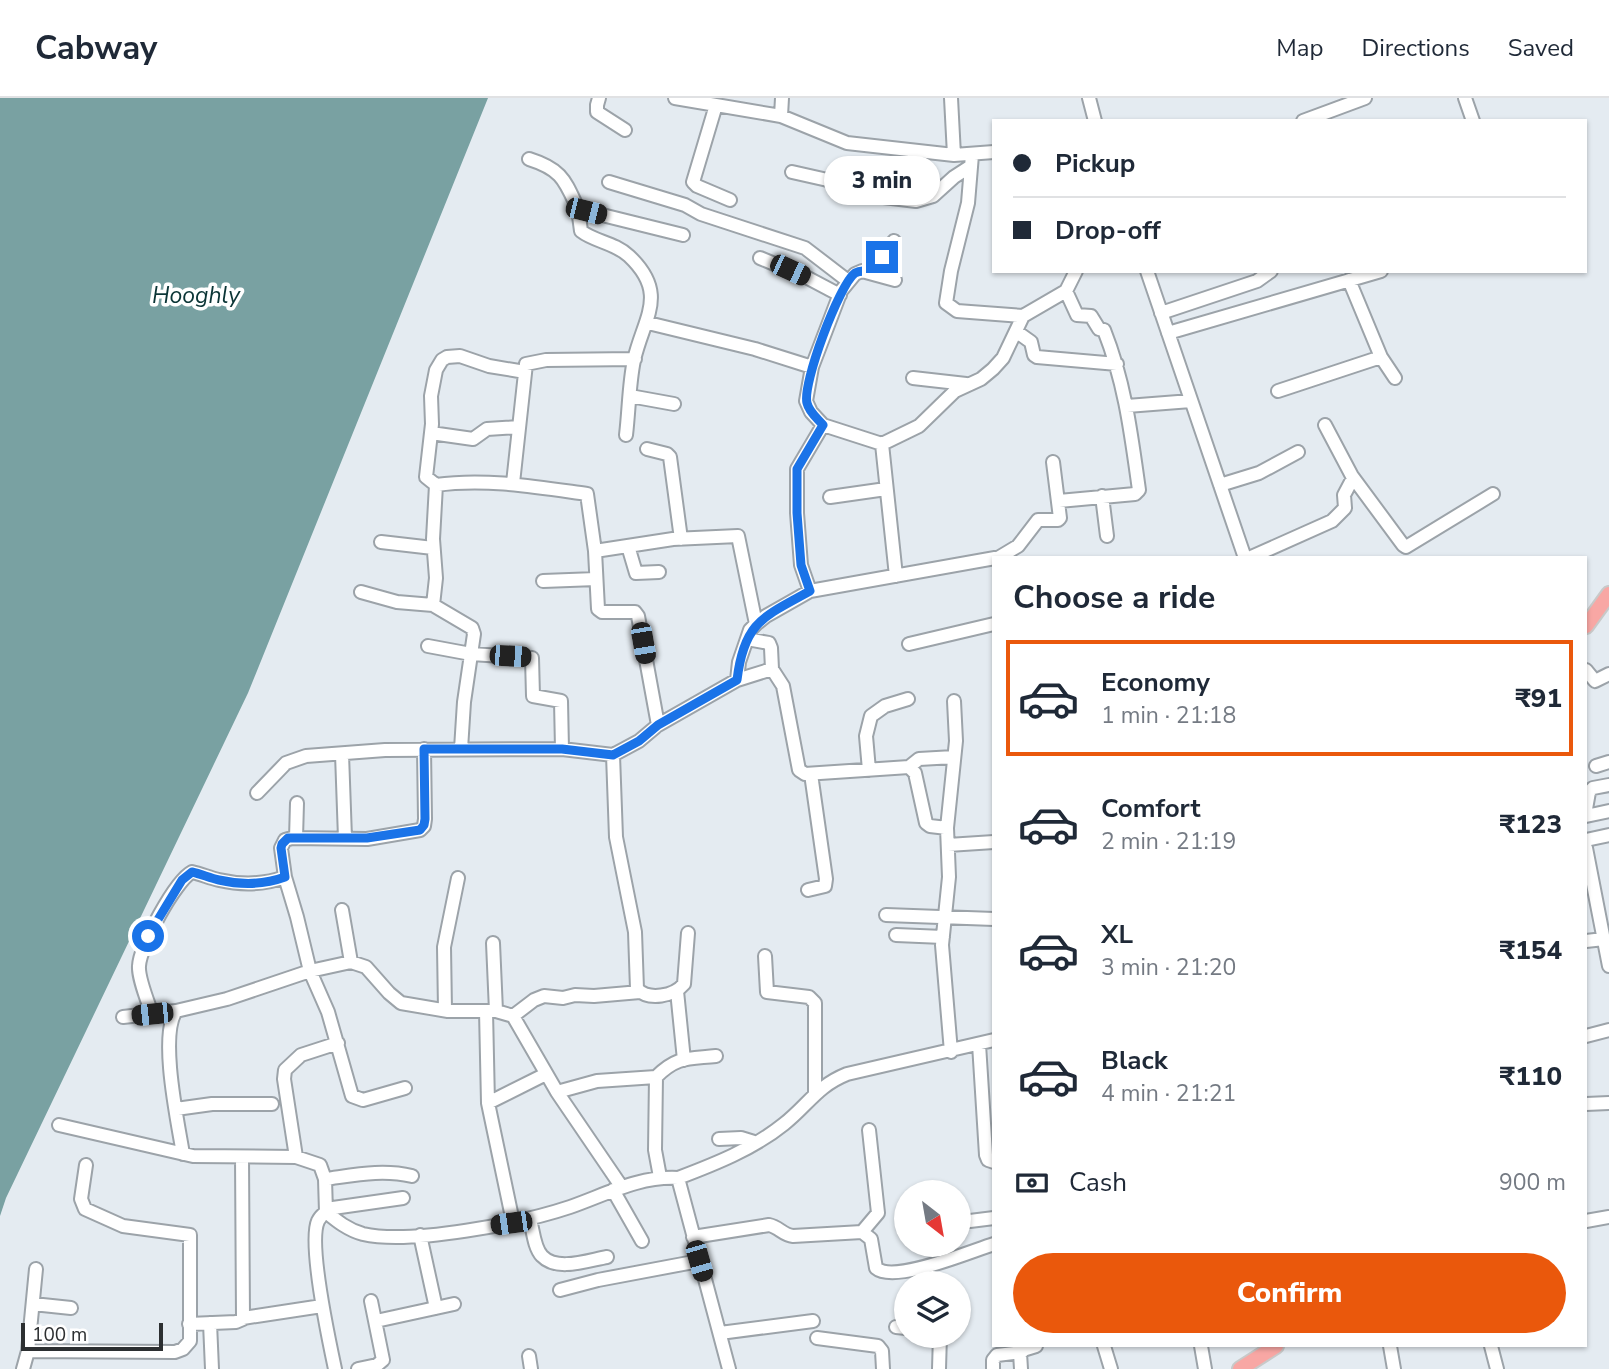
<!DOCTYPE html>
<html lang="en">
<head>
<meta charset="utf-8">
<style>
	:root { --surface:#fff; --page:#f2f2f3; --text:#1f2937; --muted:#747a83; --line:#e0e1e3; --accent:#ea580c }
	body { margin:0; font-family:"Nunito Sans",sans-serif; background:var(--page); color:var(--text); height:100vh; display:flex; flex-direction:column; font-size:26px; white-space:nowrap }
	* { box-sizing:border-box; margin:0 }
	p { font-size:23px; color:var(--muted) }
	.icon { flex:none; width:38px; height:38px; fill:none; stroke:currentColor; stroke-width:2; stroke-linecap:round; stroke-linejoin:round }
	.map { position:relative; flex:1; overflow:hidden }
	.panel { position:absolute; left:992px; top:458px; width:595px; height:791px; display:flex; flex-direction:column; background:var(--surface); border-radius:0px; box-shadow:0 2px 5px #0004 }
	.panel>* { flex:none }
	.top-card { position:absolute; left:992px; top:21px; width:595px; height:154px; border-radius:0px; box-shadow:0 2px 5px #0004; display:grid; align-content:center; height:154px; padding:0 21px; background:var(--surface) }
	.needle { width:46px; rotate:149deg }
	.tools { position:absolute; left:894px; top:1082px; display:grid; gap:14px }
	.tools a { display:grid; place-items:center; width:77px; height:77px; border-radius:50%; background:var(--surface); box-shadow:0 2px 5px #0004; font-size:35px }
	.scale { position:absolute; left:21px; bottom:18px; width:142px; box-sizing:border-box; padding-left:7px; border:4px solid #2c2f31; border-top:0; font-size:19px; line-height:24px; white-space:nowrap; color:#2c2f31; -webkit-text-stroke:5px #fff; paint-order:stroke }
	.end { position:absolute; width:32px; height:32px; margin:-16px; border:9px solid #1a73e8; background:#fff; box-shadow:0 0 0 4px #fff }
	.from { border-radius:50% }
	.bubble { position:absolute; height:49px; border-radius:24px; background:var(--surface); box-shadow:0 2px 5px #0004; font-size:23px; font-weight:800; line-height:49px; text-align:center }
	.car { position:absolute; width:21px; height:42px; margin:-21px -10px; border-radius:9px; box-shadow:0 0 5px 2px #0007; background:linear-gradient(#222 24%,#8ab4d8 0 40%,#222 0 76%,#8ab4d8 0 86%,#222 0) }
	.top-card b { display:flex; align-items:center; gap:24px; height:66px; font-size:26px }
	.top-card b+b { border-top:2px solid var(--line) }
	.top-card i { width:18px; height:18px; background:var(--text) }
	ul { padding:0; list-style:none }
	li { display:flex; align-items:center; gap:21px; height:116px; margin:0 14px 10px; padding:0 7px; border:4px solid transparent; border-radius:0px }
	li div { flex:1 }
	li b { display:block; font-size:26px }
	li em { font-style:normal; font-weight:800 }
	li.active { border-color:var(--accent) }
	li>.icon { width:63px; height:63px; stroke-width:1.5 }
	h2 { padding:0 21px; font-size:32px; line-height:84px }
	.pay { display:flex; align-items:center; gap:18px; height:77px; padding:0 21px; font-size:26px }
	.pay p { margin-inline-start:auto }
	.primary-button { display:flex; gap:14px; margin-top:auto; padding:14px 21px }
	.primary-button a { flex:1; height:80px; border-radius:42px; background:var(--accent); color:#fff; font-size:28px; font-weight:800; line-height:80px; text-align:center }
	header { display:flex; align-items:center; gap:42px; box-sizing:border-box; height:98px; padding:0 35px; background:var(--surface); border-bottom:2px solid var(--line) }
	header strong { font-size:33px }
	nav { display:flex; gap:38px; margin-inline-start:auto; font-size:24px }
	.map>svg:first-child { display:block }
	.water { fill:#79a1a2 }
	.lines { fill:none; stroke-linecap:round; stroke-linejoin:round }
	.minor-casing { stroke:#9ca3a9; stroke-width:16 }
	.major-casing { stroke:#c8c9c9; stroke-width:18 }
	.minor { stroke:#fff; stroke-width:12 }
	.major { stroke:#f8a7a4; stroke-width:14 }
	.route { stroke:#1a73e8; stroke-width:9 }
	.labels { text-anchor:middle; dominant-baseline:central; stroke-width:7; stroke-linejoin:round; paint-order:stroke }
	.water-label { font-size:23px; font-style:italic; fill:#0b3536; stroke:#fff }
</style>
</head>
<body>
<header>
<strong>Cabway</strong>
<nav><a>Map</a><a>Directions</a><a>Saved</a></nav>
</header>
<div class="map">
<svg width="1609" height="1271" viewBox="0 0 1609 1271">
	<rect width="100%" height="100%" fill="#e4ebf1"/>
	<path class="water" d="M0 0H488L248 595 6 1100 0 1118Z"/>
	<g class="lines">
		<defs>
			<path id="minor" d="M599 0 597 7V14L625 32
				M675 0 781 18 847 45 954 57 994 54
				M951 0 954 57
				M1089 0 1095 23
				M1465 0 1473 23
				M716 7 693 84 697 88 730 102
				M781 18 782 0
				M1303 23 1365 0
				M972 57 968 105 951 173 946 205 957 213 1023 218 1066 193 1076 173
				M529 61C564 72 565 84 580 115
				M792 74 832 83 843 87 851 95 916 103 933 98 954 79 971 68
				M609 84 685 107 701 116 805 150 848 183
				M760 160 806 179 840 197
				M1147 173 1245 460
				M871 174 894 143
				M1349 182 1381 259 1395 280
				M1161 215 1257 183 1271 173
				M648 225 755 251 812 269
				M1017 234 1031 244 1034 257 1037 259 1117 266
				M1168 235 1381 173
				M913 280 966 286
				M1278 293 1381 259
				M630 298 674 306
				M1127 308 1191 303
				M431 335 473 341 487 331 519 329
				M626 337C629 312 629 286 634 262 644 219 669 196 629 158 614 144 595 144 581 133L579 118 586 113 683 137
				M882 346 823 327 811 314 806 303 812 269 841 193 855 176 862 173 895 182
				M882 346 919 328 955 293 981 281 993 271 1003 260 1023 218
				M882 346 896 478
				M647 351 667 356 670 359 681 441
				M1352 378 1403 447 1406 449 1493 396
				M513 385 526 266 546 262 635 261
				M436 387 426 379 432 326 431 298 436 272 442 262 447 259 460 258 489 268 525 274
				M1220 387 1259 375 1298 354
				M1102 398 1107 438
				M830 399 886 391
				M1059 403 1135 396 1139 392C1131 335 1125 285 1104 232L1099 231 1091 218 1077 217 1066 193
				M381 444 433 450
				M628 448 636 475 659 474
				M595 453 673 441 738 438 756 526
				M998 460 1018 448 1038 422H1058L1060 420 1053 364
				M1249 460 1332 423 1345 410 1344 397 1353 380 1325 327
				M543 483 596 481
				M810 493 801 467 797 415V371L823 327
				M361 494 397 504 433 507 472 530 474 536 464 604 461 651
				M433 507 436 480 433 441 436 387C486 380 537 389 587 396L595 453 598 511 602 514H635L638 518 658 627
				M747 541 769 545 771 550 772 571
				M909 546 994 526
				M428 548 471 556 532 560 533 598 561 603 562 651 613 657 639 643 658 627 737 582 739 564 750 532 756 526 766 518 810 493 995 460
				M1586 572 1595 583 1609 576
				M737 582 772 571 783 588 799 672 805 676 909 669 915 675 926 725 930 728 947 730
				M342 656 345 740
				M613 657 616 739 635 834 637 891C649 903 674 898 684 886L688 835
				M1596 668 1609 664
				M909 669 919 661 954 659
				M869 672 866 638 871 618 885 608 908 601
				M257 695 286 665 306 658 385 652 562 651
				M1586 711 1589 694 1593 690 1609 687
				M1586 718 1609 713
				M296 740 297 705
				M1586 742 1609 737
				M948 747 994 744
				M1586 750 1609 868
				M808 792 825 788 826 781 811 676
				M342 812 351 864
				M886 817 994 821
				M896 837 943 839
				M1586 843 1604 841
				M493 845 496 913
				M765 858 767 894 809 899 815 905V996
				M677 893 684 962
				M445 912 444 849 458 780
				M486 913 488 1005 513 1124
				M152 916C148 904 138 880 139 868 140 848 175 783 192 774 201 776 210 780 219 782 241 787 263 787 285 779
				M513 918 534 902 544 898 563 900 575 897 594 898 640 894
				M123 919 176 913
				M1586 938 1609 932
				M979 946 986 1057 988 1062 994 1064
				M951 954 942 847 949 779 947 730 956 643 954 603
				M656 979 655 1052 660 1079
				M405 990 363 1002 352 998 328 914 310 873 297 819 285 779 281 750 285 742 292 740 367 741 420 732 424 728 425 721 424 651
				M557 994 597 983 656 979C677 958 688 961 716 958
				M488 1005 546 976
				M1586 1006 1609 1005
				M176 1011 212 1006H272
				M59 1027 193 1058 296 1059 320 1067 325 1081 326 1114C322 1117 320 1119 318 1123 308 1145 329 1243 335 1271
				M719 1041 741 1040 754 1044
				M183 1056C178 1025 159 938 176 913L227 901 310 873 351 864 366 869 389 895 401 905 448 913H496L513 918 557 994 621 1088
				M242 1059 243 1220 322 1208
				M296 1059 284 981 285 972 301 957 338 945
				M325 1081C355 1077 382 1071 412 1078
				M613 1092 642 1143
				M326 1111 403 1100
				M326 1114C337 1123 348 1132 363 1136 411 1147 522 1125 570 1109 607 1096 639 1078 678 1080
				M530 1121C533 1132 534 1150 542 1158 557 1174 589 1162 607 1159
				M970 1123 994 1120
				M1586 1123 1609 1119
				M862 1134 878 1115 869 1032
				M420 1137 436 1210
				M693 1139 769 1127C779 1129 783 1137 793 1138L862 1134 871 1141 876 1170C894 1186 971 1153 994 1146
				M560 1192 598 1182 699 1163
				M33 1206 71 1210
				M376 1223 454 1206
				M210 1225 212 1271
				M189 1226 236 1224 243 1221
				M896 1229 906 1230
				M720 1235 813 1223
				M817 1240 878 1248 882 1253 883 1271
				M1104 1248 1111 1271
				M1201 1248 1205 1271
				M1390 1248 1394 1271
				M1491 1248 1497 1271
				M28 1253 175 1254 183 1251 190 1243V1137L123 1128 85 1111 81 1101 86 1067
				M529 1258 531 1271
				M23 1271 28 1253 36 1171
				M358 1271 377 1267 383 1262 371 1203
				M729 1271 678 1080C715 1066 753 1051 784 1026 808 1007 817 988 847 976L994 942
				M939 1271 940 1237
				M993 1271V1262L997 1257 1022 1254
				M1021 1271 1020 1255 1023 1252 1036 1248"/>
			<path id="major" d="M1586 528 1609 496
				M1240 1271 1276 1248"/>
		</defs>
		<use href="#minor" class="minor-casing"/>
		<use href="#major" class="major-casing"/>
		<use href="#minor" class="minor"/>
		<use href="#major" class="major"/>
	</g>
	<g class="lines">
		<path class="route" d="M148 838 182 782 192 774C201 776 210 780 219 782 241 787 263 787 285 779L281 750 282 746 288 740H367L420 732 424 727 425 721 424 651H562L613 657 639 643 658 627 737 582C744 524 763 519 810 493L801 467 797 415V371L823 327C817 320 809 314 807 305 802 286 839 187 855 175 861 172 865 173 871 174L882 159"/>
	</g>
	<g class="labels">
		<g class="water-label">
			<text x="196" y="197">Hooghly</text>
		</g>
	</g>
</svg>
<div class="tools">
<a><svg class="needle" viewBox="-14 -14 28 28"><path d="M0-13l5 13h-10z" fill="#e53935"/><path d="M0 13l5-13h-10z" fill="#747a83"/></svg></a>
<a><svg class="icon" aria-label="layers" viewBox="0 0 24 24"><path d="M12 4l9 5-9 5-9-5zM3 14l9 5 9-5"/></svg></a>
</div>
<div class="scale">100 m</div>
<i class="end from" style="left:148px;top:838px"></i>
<i class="end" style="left:882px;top:159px"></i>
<div class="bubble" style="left:824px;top:58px;width:116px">3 min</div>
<i class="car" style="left:586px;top:113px;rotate:104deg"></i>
<i class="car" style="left:790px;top:172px;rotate:115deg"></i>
<i class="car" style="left:643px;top:545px;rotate:170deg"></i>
<i class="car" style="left:510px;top:558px;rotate:93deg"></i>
<i class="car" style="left:152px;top:916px;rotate:264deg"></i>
<i class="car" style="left:511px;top:1125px;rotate:262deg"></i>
<i class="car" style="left:699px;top:1163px;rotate:164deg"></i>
<div class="top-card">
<b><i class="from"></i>Pickup</b>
<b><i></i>Drop-off</b>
</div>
<section class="panel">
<h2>Choose a ride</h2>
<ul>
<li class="active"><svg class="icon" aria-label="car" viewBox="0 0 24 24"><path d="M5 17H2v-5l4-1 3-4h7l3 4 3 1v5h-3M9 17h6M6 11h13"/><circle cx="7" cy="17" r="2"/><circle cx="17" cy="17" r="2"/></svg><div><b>Economy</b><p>1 min · 21:18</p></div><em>₹91</em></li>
<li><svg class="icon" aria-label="car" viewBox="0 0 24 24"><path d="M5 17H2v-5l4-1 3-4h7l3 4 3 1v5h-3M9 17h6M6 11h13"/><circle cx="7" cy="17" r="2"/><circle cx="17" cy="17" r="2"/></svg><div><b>Comfort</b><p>2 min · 21:19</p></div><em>₹123</em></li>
<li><svg class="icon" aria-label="car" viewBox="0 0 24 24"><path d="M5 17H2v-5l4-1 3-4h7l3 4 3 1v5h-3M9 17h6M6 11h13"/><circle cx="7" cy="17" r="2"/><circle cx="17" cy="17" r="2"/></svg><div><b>XL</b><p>3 min · 21:20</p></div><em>₹154</em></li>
<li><svg class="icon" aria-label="car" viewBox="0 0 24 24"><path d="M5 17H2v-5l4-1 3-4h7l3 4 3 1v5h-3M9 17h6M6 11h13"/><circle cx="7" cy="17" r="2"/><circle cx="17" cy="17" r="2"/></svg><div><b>Black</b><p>4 min · 21:21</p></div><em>₹110</em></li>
</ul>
<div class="pay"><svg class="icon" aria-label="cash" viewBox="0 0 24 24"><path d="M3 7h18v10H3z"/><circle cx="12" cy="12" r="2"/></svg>Cash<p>900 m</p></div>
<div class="primary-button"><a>Confirm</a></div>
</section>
</div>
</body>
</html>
